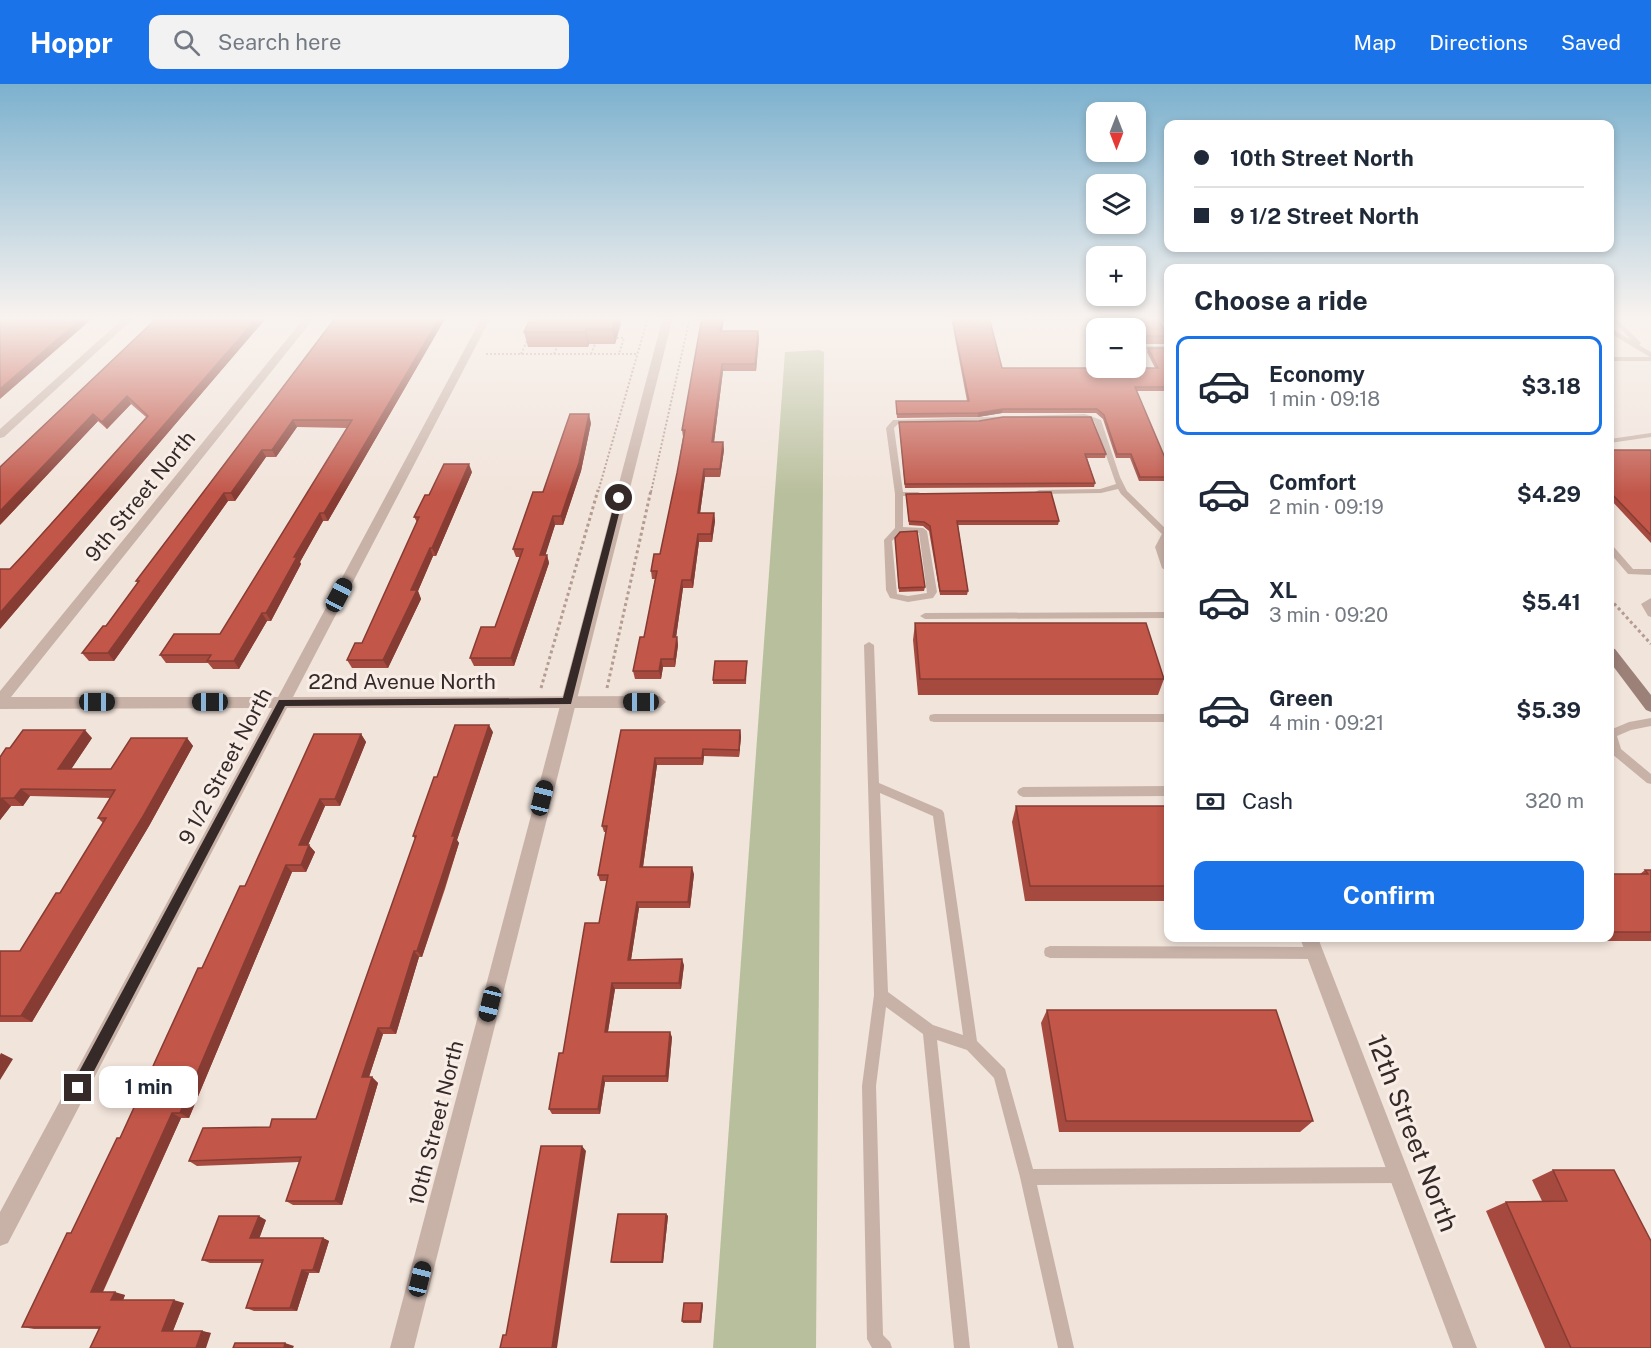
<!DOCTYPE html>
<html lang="en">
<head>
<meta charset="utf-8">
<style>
	:root { --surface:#fff; --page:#f2f2f3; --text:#1f2937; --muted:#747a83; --line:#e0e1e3; --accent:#1a73e8 }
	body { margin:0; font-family:"Public Sans",sans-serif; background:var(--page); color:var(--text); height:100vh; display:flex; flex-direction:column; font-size:22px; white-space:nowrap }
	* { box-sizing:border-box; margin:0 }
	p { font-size:20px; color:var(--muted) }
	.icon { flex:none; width:33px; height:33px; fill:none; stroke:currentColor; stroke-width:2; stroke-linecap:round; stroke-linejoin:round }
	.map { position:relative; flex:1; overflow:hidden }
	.details { position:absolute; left:1164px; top:180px; width:450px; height:678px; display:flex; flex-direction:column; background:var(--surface); border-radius:12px; box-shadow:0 3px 9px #0003 }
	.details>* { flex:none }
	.banner { position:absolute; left:1164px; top:36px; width:450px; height:132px; border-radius:12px; box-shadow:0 3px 9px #0003; display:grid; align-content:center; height:132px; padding:0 30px; background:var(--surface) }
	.needle { width:39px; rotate:180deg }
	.tools { position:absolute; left:1086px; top:18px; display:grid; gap:12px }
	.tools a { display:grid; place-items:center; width:60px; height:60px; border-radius:12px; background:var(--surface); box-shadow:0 3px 9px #0003; font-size:30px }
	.end { position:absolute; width:27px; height:27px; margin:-14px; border:8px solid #352a28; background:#fff; box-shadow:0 0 0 3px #fff }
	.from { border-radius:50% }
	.bubble { position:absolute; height:42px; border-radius:12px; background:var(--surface); box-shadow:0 3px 9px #0003; font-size:20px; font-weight:700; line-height:42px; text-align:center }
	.car { position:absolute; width:18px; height:36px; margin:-18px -9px; border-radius:8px; box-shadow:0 0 4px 2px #0007; background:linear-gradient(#222 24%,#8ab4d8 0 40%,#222 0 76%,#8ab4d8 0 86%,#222 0) }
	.banner b { display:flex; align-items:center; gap:21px; height:57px; font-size:22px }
	.banner b+b { border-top:2px solid var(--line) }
	.banner i { width:15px; height:15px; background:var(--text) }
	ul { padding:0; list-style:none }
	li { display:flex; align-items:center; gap:18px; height:99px; margin:0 12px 9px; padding:0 18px; border:3px solid transparent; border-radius:12px }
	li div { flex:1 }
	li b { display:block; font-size:22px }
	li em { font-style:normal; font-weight:700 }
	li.on { border-color:var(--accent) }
	li>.icon { width:54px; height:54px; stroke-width:1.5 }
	h2 { padding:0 30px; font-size:27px; line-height:72px }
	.pay { display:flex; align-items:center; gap:15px; height:66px; padding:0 30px; font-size:22px }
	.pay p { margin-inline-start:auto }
	.cta { display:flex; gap:12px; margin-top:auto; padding:12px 30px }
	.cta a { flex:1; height:69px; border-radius:12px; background:var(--accent); color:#fff; font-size:24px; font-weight:700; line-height:69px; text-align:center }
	header { display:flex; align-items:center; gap:36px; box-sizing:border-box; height:84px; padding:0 30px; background:var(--accent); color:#fff }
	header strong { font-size:28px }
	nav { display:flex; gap:33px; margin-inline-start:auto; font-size:21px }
	.search { width:420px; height:54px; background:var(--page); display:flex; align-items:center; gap:15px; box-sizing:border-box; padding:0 21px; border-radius:12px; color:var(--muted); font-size:22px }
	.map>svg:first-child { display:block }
	.green { fill:#b8bf9c }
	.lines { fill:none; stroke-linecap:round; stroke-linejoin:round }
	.path-far1 { stroke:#b49c92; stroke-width:2; stroke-dasharray:2 2; stroke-linecap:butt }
	.path { stroke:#b49c92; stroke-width:3; stroke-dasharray:3 3; stroke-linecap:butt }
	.service { fill:#c8b2a8; fill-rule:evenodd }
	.minor { fill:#c8b2a8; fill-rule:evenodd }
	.tertiary { fill:#c8b2a8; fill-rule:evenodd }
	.secondary { fill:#9c8179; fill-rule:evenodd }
	.wall { fill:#a64a3f }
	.shaded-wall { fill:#873c33 }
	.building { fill:#c15649; stroke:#873c33; stroke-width:1.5 }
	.route { fill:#352a28 }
	.labels { text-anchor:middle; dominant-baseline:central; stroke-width:6; stroke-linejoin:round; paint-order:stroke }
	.street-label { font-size:21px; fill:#352a28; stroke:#f9eee7 }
	.near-street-label { font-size:26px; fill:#352a28; stroke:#f9eee7 }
</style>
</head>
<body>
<header>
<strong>Hoppr</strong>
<div class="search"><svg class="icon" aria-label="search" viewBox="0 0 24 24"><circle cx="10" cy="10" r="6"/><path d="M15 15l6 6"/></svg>Search here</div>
<nav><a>Map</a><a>Directions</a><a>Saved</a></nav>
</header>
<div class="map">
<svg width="1651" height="1264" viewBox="0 0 1651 1264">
	<rect width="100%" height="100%" fill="#f1e4db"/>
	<path class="green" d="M819 266 824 268 816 1264H713L785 268Z"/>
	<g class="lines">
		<path class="path-far1" d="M617 254H624L619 270
			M486 270H636
			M521 270 528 255
			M554 270 557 263
			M591 270 595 260
			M598 408 648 233
			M651 408 690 233"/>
		<path class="path" d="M1610 515 1651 560
			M541 604 598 406
			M607 604 651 406"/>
		<path class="service" d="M1001 233H1168V235L1105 238 1004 235Z
			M1610 233H1615L1641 259 1639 261 1651 268V277H1610V273H1650L1610 249V244L1612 245 1631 256Z
			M1168 238V256L1165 254 1161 244Z
			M1136 262H1168V266H1136Z
			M1085 330 1101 336 1120 393 1127 407 1168 447V452H1164L1121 410 1118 405 1101 409 1039 410 1035 408 1039 406 1100 405 1116 400 1094 337 1084 334 898 340 894 344 903 408H918L922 410 918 412H903V443L923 444 927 447 937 508 933 514 908 518 890 514 886 506 884 456 895 444V410L886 344 893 336ZM901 448 919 449 927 509 908 512 897 510 892 457Z
			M1651 349V353L1610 359V355Z
			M1610 461 1613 462 1633 485H1651V491L1628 490 1610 469Z
			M1651 514V533L1648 532 1641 520Z
			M1168 528V534L925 535 920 532 925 529Z
			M869 558 874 561 879 699 942 726 944 729 977 957 1005 985 1033 1085 1400 1083 1405 1086 1408 1091 1405 1096 1400 1099 1037 1101 1074 1264H1058L1020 1093 994 994 967 966 937 956 970 1264H954L923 950 886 923 876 1002 883 1251 890 1258 892 1264H872L867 1255 862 1002 874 911 864 561ZM880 709 933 732 963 951 933 941 888 908Z
			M934 630H1168V638H934L930 637 929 634 930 631Z
			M1651 634V642L1631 646 1617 652 1621 665 1651 690V700L1647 699 1612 670 1610 663V646L1629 638Z
			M1168 702V712L1023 713 1019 711 1017 708 1019 705 1023 703Z
			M1050 862 1315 863 1320 865 1321 869 1320 873 1315 875 1050 874 1045 872 1044 868 1045 864Z"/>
		<path class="minor" d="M125 233H135L4 353 0 354V345Z
			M305 233H315L11 613H278L482 233H491L293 613 659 612 666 618 659 624H287L8 1159 0 1162V1128L272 624 0 625V607Z
			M1168 445V488L1162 484 1155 463 1164 446Z
			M1300 854H1318L1477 1264H1453Z"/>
		<path class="tertiary" d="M663 233H673L414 1264H390Z"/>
		<path class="secondary" d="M1610 564 1615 565 1651 611V628L1646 626 1610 578Z"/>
	</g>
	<path class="wall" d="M158 233H267L0 545 10 485 25 469 146 333 131 320 107 345 98 337 0 441Z
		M336 233H446L328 437H323L300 478 301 480 271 537H267L239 585H213L208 579H166L160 571 220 550 348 344 297 343 276 373H266L235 417H228L114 577H89L82 569 106 542 138 500 136 497Z
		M724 233 722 247H758L759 254 756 287H723L714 358H723L724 366 720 393H705L700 429H714L715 437 712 458H699L693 504H683L676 553H677L678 561 675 583H663L661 595H635L633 587 644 553 655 495H652L651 487 660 470 677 389 683 353 682 346Z
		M951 233H989L1002 284H1155L1147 268 1148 264H1168V307H1136L1168 381V397H1139L1130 374H1116L1103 335 1096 329H1002L978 333 897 334 896 317H967Z
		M1138 233 1168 252 1165 260H1143L1136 241Z
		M621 239 615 260H589L588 263H528L524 248Z
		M899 338 1106 370 1105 374H1087L1095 399 1094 403 905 404Z
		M591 339 581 387 563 441H555L545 471H547L549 479 514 582H474L470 574 495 543 520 473H516L513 465 543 408Z
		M1610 366H1651V459L1610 415Z
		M472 388 436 472H433L418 507 421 515 388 584H352L347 576 362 559 417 438 414 433 429 411Z
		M906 410 1059 437 1058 441H958L968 507 967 511H940L929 447 923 442 909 441Z
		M895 454 925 503 924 507 899 508Z
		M915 539 1164 595 1158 611H918L913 556Z
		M747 577 746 600H713V596Z
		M621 646H740L741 653 739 673 704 672 703 681H657L643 783 694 790 690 824H639L631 876 684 881 681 905H615L608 948 672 953 668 998H605L600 1030H552L549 1025 599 839 607 797H600L598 791 606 748H604L602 742Z
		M493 648 457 756 459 759 445 805 422 873H419L396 950H383L369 993H372L378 999 342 1121H293L286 1117 300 1078 197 1082 189 1077 270 1043 316 1035 415 755 413 752 437 693Z
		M361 650 366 658 340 722H325L308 761 315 768 306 788H292L189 1034H181L103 1208 125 1211 123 1216 184 1219 173 1247H202L211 1249 98 1245H34L22 1243 71 1149 120 1054 202 884 245 802Z
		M92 654 71 685H111L187 654 193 662 149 742 32 938H0V867H20L60 809 103 739 98 734 111 714 30 712 23 722H11L0 736V673Z
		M1016 722H1168V817H1025L1012 738Z
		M1645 786H1651V857H1374L1373 854H1610V790H1640Z
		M1047 926 1313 1037 1300 1048H1059L1041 939Z
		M1553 1086 1651 1264H1545L1486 1127 1506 1118 1542 1117 1532 1096Z
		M666 1130 668 1132 663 1179H613L611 1178Z
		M266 1136 259 1154H323L329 1157 319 1189H309L297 1227H254L246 1224 262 1179H210L202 1176Z
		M702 1219 703 1221 701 1239H683L682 1237Z"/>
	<path class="shaded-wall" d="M83 233H94L0 315V305Z
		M258 233H267L0 545V529Z
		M440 233H446L328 437 324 429Z
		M616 233H620L621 239 615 260 612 245Z
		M723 233H724L721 254 720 247Z
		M586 245 589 260 588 263 585 248Z
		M758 247 759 254 756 287 755 280Z
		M722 280 723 287 713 366 712 358Z
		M127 312 131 320 107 345 102 338Z
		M1003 325 1002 329 978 333V329Z
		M93 330 98 337 0 441V427Z
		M589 330 591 339 581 387 563 441 561 432Z
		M293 336 297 343 276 373 272 366Z
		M723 358 724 366 720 393V385Z
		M262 366 266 373 235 417 231 409Z
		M469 380 472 388 436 472 432 464Z
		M704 385 705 393 699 437 698 429Z
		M224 409 228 417 114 577 108 569Z
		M320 429 323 437 300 478 301 480 271 537 266 529 294 473Z
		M714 429 715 437 712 458 711 450Z
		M553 432 555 441 543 479 540 471Z
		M698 450 699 458 693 504 691 496Z
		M430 464 433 472 418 507 421 515 388 584 383 576 411 506Z
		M547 471 549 479 514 582 511 574Z
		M682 496 683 504 675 561 673 553Z
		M262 529 267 537 239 585 234 577Z
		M677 553 678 561 675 583 674 575Z
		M661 575 663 583 661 595 659 587Z
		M489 641 493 648 457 756 459 759 422 873 417 867 452 752Z
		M85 646 92 654 66 693 58 685Z
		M740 646 741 653 739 673V666Z
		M361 650 366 658 340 722 335 715Z
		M187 654 193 662 149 742 32 938 21 932Z
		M703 665 704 672 703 681 702 674Z
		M655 674 657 681 642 790 640 783Z
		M21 705 30 712 23 722 14 714Z
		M2 714 11 722 0 736V717Z
		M320 715 325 722 305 768 299 761Z
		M309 761 315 768 306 788 301 781Z
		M286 781 292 788 189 1034 180 1029Z
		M692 783 694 790 690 824 688 818Z
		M637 818 639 824 630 882 628 876Z
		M414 867 419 873 396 950 390 944Z
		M682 875 684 881 681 905 679 899Z
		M612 899 615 905 607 953 605 948Z
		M378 944 383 950 367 999 362 993Z
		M670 948 672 953 668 998 666 992Z
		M1 969 13 975 0 996V971Z
		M603 992 605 998 600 1030 598 1025Z
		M372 993 378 999 342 1121 335 1117Z
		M172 1029 181 1034 101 1211 91 1208Z
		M582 1062 586 1067 557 1264H552Z
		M666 1130 668 1132 663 1179 662 1178Z
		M259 1132 266 1136 258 1158 250 1154Z
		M323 1154 329 1157 319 1189 313 1186Z
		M302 1186 309 1189 297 1227 290 1224Z
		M115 1208 125 1211 122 1219 111 1216Z
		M174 1216 184 1219 172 1249 162 1247Z
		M702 1219 703 1221 701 1239 700 1237Z
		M202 1247 211 1249 206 1264H196Z
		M285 1259 294 1262 293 1264H284Z"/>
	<path class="building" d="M0 233H83L0 305Z
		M158 233H258L0 529V485H10L25 469 148 332 127 312 102 338 93 330 0 427V383Z
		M336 233H440L324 429H320L294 473H297L266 529H262L234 577H207L211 571H160L174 550H220L352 336H293L272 366H262L231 409H224L108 569H82L103 542H106L139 497H136Z
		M531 233H616L612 245H586L585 248H524Z
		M702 233H723L720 247H758L755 280H722L712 358H723L720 385H704L698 429H714L711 450H698L691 496H682L673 553H677L674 575H661L659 587H633L640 553H644L657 487H651L654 470H660L677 389 685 346H682Z
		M952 233H989L1002 284H1158L1148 264H1168V303H1135L1168 381V393H1140L1131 370H1117L1104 331 1097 325H1003L978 329 897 330 896 317H969Z
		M1138 233H1157L1168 252H1145Z
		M570 330H589L579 379 561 432H553L540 471H547L511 574H470L481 543H495L523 465H513L533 408H543Z
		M1003 333H1091L1106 370H1085L1095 399 905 400 899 338 979 337Z
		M1610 366H1651V451L1610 408Z
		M444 380H469L432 464H430L411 506H417L383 576H347L355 559H362L419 433H414L425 411H429Z
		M1051 408 1059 437H957L968 507H940L930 442 924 438 909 437 906 410Z
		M917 447 925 503 899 504 895 454 900 448Z
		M915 539H1146L1164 595H920Z
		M715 577H747L745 596H713Z
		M455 641H489L452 752H455L440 798 417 867H414L390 944H378L362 993H372L335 1117H286L301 1073 189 1077 203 1044 270 1043 272 1035H316L416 752H413L434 693H437Z
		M23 646H85L58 685H111L131 654H187L142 734 21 932H0V867H20L56 809H60L106 734H98L115 706 21 705 14 714H2L0 717V673L6 664H10Z
		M621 646H740L739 666 703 665 702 674H655L640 783H692L688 818H637L628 876 682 875 679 899H612L605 948H670L666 992H603L598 1025H549L559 969H563L585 839H599L608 791H598L607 742H602Z
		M314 650H361L335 715H320L299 761H309L301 781H286L180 1029H172L91 1208H115L111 1216H174L162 1247H202L196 1264H90L100 1243H22L67 1149H71L117 1054H120L198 884H202L240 802H245Z
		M1016 722H1168V802H1030Z
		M1645 786H1651V848H1610V790H1648Z
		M1047 926H1276L1313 1037H1066Z
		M541 1062H582L552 1264H500L503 1251H506Z
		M1553 1086H1614L1651 1157V1264H1571L1506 1118 1567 1117Z
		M618 1130H666L662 1178H611Z
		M219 1132H259L250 1154H323L313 1186H302L290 1224H246L263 1176H202Z
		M684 1219H702L700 1237H682Z
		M235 1259H285L284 1264H233Z"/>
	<linearGradient id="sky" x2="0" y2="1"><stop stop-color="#7cb1ce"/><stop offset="0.57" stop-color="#f9f3ef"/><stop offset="1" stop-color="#f9f3ef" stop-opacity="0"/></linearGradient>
	<rect width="1651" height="410" fill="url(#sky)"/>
	<path class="route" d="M616 413 623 414 571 620 285 622 83 1008H73V999L279 616 563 614Z"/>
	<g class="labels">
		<g class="street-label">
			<text transform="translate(140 412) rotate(-51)">9th Street North</text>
			<text x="402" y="597">22nd Avenue North</text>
			<text transform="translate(225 682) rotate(-62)">9 1/2 Street North</text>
			<text transform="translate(436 1039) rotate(-76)">10th Street North</text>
		</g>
		<g class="near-street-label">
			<text transform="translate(1413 1049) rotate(69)">12th Street North</text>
		</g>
	</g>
</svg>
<div class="tools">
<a><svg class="needle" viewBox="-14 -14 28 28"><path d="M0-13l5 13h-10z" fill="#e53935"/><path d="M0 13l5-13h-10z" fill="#747a83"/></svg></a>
<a><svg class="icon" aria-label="layers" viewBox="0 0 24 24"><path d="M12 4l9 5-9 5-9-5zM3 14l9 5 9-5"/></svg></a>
<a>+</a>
<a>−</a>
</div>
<i class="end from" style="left:619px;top:414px"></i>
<i class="end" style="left:78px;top:1004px"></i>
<div class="bubble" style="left:99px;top:982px;width:99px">1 min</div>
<i class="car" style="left:339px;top:511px;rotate:28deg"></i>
<i class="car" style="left:97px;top:618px;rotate:90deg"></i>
<i class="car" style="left:210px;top:618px;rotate:270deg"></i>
<i class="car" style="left:641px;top:618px;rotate:270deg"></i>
<i class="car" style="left:542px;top:714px;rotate:14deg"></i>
<i class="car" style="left:490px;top:920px;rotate:194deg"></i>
<i class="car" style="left:420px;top:1195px;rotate:14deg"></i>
<div class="banner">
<b><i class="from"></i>10th Street North</b>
<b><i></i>9 1/2 Street North</b>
</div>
<section class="details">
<h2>Choose a ride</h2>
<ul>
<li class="on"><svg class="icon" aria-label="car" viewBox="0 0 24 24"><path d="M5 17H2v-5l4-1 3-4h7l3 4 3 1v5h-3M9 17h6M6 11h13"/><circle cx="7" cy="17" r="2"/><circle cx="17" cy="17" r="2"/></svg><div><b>Economy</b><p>1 min · 09:18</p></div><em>$3.18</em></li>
<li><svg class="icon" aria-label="car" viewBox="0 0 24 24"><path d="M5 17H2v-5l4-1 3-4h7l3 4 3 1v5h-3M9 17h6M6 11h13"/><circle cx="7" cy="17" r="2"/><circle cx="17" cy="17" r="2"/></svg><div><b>Comfort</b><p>2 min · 09:19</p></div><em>$4.29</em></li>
<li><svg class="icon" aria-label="car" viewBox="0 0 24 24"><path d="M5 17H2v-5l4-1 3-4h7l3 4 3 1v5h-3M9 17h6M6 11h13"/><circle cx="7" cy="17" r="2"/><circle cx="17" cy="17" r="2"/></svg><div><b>XL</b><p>3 min · 09:20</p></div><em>$5.41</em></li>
<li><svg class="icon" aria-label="car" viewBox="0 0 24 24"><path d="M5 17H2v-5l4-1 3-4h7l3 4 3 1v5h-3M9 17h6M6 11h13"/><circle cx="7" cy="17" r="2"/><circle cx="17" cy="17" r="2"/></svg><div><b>Green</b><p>4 min · 09:21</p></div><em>$5.39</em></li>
</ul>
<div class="pay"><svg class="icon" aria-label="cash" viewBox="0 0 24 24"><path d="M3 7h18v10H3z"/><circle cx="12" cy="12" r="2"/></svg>Cash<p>320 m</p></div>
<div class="cta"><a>Confirm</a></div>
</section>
</div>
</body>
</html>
